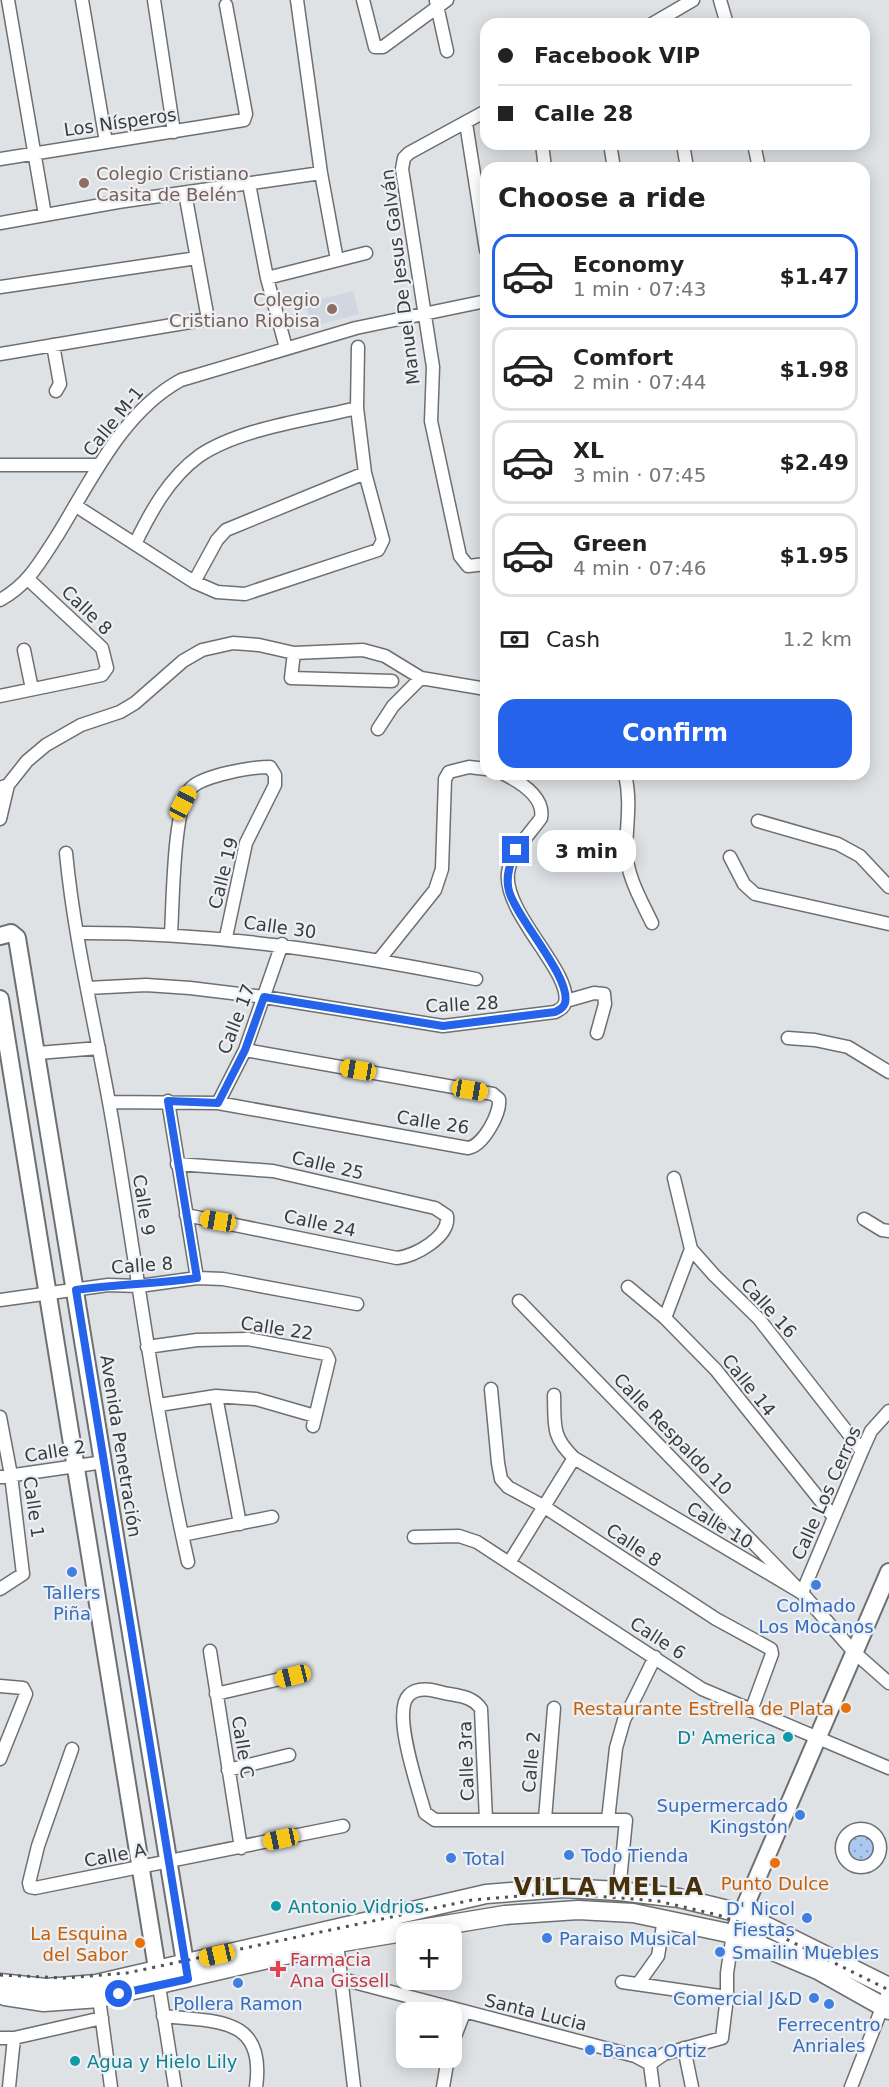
<!DOCTYPE html>
<html lang="en">
<head>
<meta charset="utf-8">
<style>
	:root { --surface:#fff; --page:#f2f2f2; --text:#222; --muted:#767676; --line:#e0e0e0; --accent:#2563eb }
	body { margin:0; font-family:"DejaVu Sans",sans-serif; background:var(--page); color:var(--text); height:100vh; display:flex; flex-direction:column; font-size:22px; white-space:nowrap }
	* { box-sizing:border-box; margin:0 }
	p { font-size:20px; color:var(--muted) }
	.icon { flex:none; width:33px; height:33px; fill:none; stroke:currentColor; stroke-width:2; stroke-linecap:round; stroke-linejoin:round }
	.map { position:relative; flex:1; overflow:hidden }
	.sheet { position:absolute; left:480px; top:162px; width:390px; height:618px; display:flex; flex-direction:column; background:var(--surface); border-radius:18px; box-shadow:0 3px 15px #0003 }
	.sheet>* { flex:none }
	.banner { position:absolute; left:480px; top:18px; width:390px; height:132px; border-radius:18px; box-shadow:0 3px 15px #0003; display:grid; align-content:center; height:132px; padding:0 18px; background:var(--surface) }
	.fabs { position:absolute; left:396px; top:1924px; display:grid; gap:12px }
	.fabs a { display:grid; place-items:center; width:66px; height:66px; border-radius:12px; background:var(--surface); box-shadow:0 3px 15px #0003; font-size:30px }
	.end { position:absolute; width:27px; height:27px; margin:-14px; border:8px solid #2563eb; background:#fff; box-shadow:0 0 0 3px #fff }
	.from { border-radius:50% }
	.bubble { position:absolute; height:42px; border-radius:18px; background:var(--surface); box-shadow:0 3px 15px #0003; font-size:20px; font-weight:800; line-height:42px; text-align:center }
	.car { position:absolute; width:18px; height:36px; margin:-18px -9px; border-radius:8px; box-shadow:0 0 4px 2px #0007; background:linear-gradient(#f5c518 24%,#345 0 40%,#f5c518 0 76%,#345 0 86%,#f5c518 0) }
	.banner b { display:flex; align-items:center; gap:21px; height:57px; font-size:22px }
	.banner b+b { border-top:2px solid var(--line) }
	.banner i { width:15px; height:15px; background:var(--text) }
	ul { padding:0; list-style:none }
	li { display:flex; align-items:center; gap:18px; height:84px; margin:0 12px 9px; padding:0 6px; border:3px solid var(--line); border-radius:18px }
	li div { flex:1 }
	li b { display:block; font-size:22px }
	li em { font-style:normal; font-weight:800 }
	li.active { border-color:var(--accent) }
	li>.icon { width:54px; height:54px; stroke-width:1.5 }
	h2 { padding:0 18px; font-size:27px; line-height:72px }
	.pay { display:flex; align-items:center; gap:15px; height:66px; padding:0 18px; font-size:22px }
	.pay p { margin-inline-start:auto }
	.cta { display:flex; gap:12px; margin-top:auto; padding:12px 18px }
	.cta a { flex:1; height:69px; border-radius:18px; background:var(--accent); color:#fff; font-size:24px; font-weight:800; line-height:69px; text-align:center }
	.map>svg:first-child { display:block }
	.built { fill:#d0d7e1 }
	.park { fill:url(#park-dots) }
	.lines { fill:none; stroke-linecap:round; stroke-linejoin:round }
	.street-casing { stroke:#6d6f72; stroke-width:15 }
	.secondary-casing { stroke:#6d6f72; stroke-width:20 }
	.primary-casing { stroke:#6d6f72; stroke-width:21 }
	.street { stroke:#fff; stroke-width:12 }
	.secondary { stroke:#fff; stroke-width:16 }
	.primary { stroke:#fff; stroke-width:18 }
	.rail { stroke:#515253; stroke-width:3; stroke-dasharray:3 6; stroke-linecap:butt }
	.route { stroke:#2563eb; stroke-width:8 }
	.education-dot { fill:#8d6e63; stroke:#eceff3; stroke-width:2 }
	.shop-dot { fill:#3f7fe0; stroke:#eceff3; stroke-width:2 }
	.food-dot { fill:#e8710a; stroke:#eceff3; stroke-width:2 }
	.culture-dot { fill:#0f9aa8; stroke:#eceff3; stroke-width:2 }
	.health-dot { fill:#e0444e; stroke:#eceff3; stroke-width:2 }
	.labels { text-anchor:middle; dominant-baseline:central; stroke-width:4.5; stroke-linejoin:round; paint-order:stroke }
	.street-label { font-size:18px; fill:#3a3b3c; stroke:#eceff3 }
	.education-label { font-size:18px; fill:#785e54; stroke:#eceff3; text-anchor:start }
	.shop-label { font-size:18px; fill:#366cbe; stroke:#eceff3; text-anchor:start }
	.food-label { font-size:18px; fill:#c56008; stroke:#eceff3; text-anchor:end }
	.culture-label { font-size:18px; fill:#0d838f; stroke:#eceff3; text-anchor:start }
	.health-label { font-size:18px; fill:#be3a42; stroke:#eceff3; text-anchor:start }
	.district-label { font-size:24px; font-weight:bold; letter-spacing:1.5px; fill:#46310b; stroke:#eceff3 }
</style>
</head>
<body>
<div class="map">
<svg width="889" height="2087" viewBox="0 0 889 2087">
	<defs>
		<pattern id="park-dots" width="8" height="8" patternUnits="userSpaceOnUse" patternTransform="scale(1.5)"><rect width="8" height="8" fill="#abc9f1"/><path d="M2 2h.1M6 6h.1" fill="none" stroke="#8ca4c4" stroke-width="1.8" stroke-linecap="round"/></pattern>
	</defs>
	<rect width="100%" height="100%" fill="#dfe2e5"/>
	<path class="built" d="M353 291 359 314 311 327 305 303Z"/>
	<path class="park" d="M844 1848a17 17 0 1 1 34 0a17 17 0 1 1-34 0Z"/>
	<g class="lines">
		<defs>
			<path id="street" d="M8 0 45 215
				M82 0 106 142
				M154 0 174 132
				M297 0 321 173 337 260
				M363 0 375 47H383L447 0
				M720 0 727 24
				M436 1 447 51
				M652 24 693 0
				M486 111 409 153 404 158 402 169 433 367 431 421 460 556 468 566 486 564
				M466 123 486 250
				M542 144 545 168
				M610 144 614 168
				M683 144 687 168
				M754 144 759 168
				M0 159 244 120 246 114 226 5
				M249 184 267 278 286 348
				M0 223 118 202 321 173
				M267 278 366 253
				M0 287 197 258
				M53 345 60 384 56 391
				M0 354 208 319 185 193
				M0 465H99
				M76 506 194 582 217 592 245 594 378 550 383 540 365 473 357 408 358 347
				M135 544C151 511 169 478 199 456 240 428 309 420 357 408
				M194 582 217 540 226 530 365 473
				M0 600C28 585 40 562 57 536 91 481 122 412 181 380L356 328 486 301
				M24 650 32 689
				M294 653 291 678 392 681
				M0 696 102 675 107 668 102 648 29 580
				M378 729 393 706 421 678
				M625 774C631 800 627 822 626 848 626 875 641 900 652 923
				M0 788 8 785 27 761 46 745 81 725 120 712 135 703 183 661 202 650 233 643 259 645 294 653 363 650 385 656 421 678 486 689
				M0 819 8 785
				M758 821 838 844 860 856 889 887
				M66 853C75 947 99 1039 114 1131 138 1275 156 1420 188 1562
				M730 857 744 884 755 894 889 924
				M77 933C217 932 339 952 476 979
				M171 933C173 905 173 805 191 788 204 775 252 767 270 767L275 775V785L246 843 226 937
				M379 960 435 890 442 869 445 779 449 772 469 767 486 769
				M87 988 146 985 190 988 264 997 443 1026 555 1012C559 1010 563 1009 565 1003 573 973 503 913 508 873 511 851 529 835 541 818 545 797 520 782 504 774
				M566 1001 594 993 604 994 605 1004 597 1033
				M788 1038 815 1040 848 1047 889 1072
				M38 1053 99 1048
				M168 1101 197 1278
				M109 1102 218 1103 468 1148C483 1146 501 1113 499 1099L493 1094 245 1050
				M218 1103 245 1050 282 944
				M177 1164 273 1171 435 1208 447 1216C450 1237 415 1256 397 1258L186 1215
				M674 1178 691 1249 714 1275 759 1319 862 1451
				M864 1219 882 1230 889 1231
				M628 1287 665 1318 716 1370 832 1515
				M0 1300 108 1285 139 1286 197 1278 223 1279 357 1304
				M519 1301 802 1593 862 1451 871 1431 889 1411
				M665 1318 691 1249
				M147 1347 197 1340 248 1339 326 1354 329 1360 313 1426
				M491 1389 498 1463 501 1479 508 1487 543 1506 716 1619 771 1649 772 1654 751 1711
				M554 1395C555 1425 551 1436 574 1458L802 1593 854 1652 889 1683
				M216 1396 240 1524
				M159 1405 216 1396 256 1399 315 1416
				M0 1417 11 1475 23 1574 0 1589
				M0 1477 104 1462
				M182 1535 272 1517
				M414 1537 459 1536 477 1542 702 1689 889 1768
				M509 1563 574 1458
				M210 1651 241 1848
				M0 1686 23 1688 26 1694 0 1759
				M216 1694 293 1676
				M72 1749 38 1846 29 1883 30 1887 35 1888 343 1826
				M228 1770 289 1755
				M545 1819 554 1708
				M486 1820 481 1709C473 1696 458 1696 444 1693 433 1690 418 1686 409 1695 391 1712 419 1790 425 1813L435 1820H626L619 1891
				M608 1820 616 1748 624 1720 655 1657
				M842 1848a19 19 0 1 1 38 0a19 19 0 1 1-38 0Z
				M337 1943 354 2087
				M342 1979 635 2056 650 2064
				M622 1982 727 1997 722 2038 664 2054 650 2064
				M638 1984 658 1956 664 1919
				M159 1986 175 2087
				M98 1991 111 2087
				M727 1997V1973L733 1934
				M163 2016C216 2022 266 2016 256 2087
				M0 2038H14L102 2018
				M452 2044 464 2013
				M684 2048 692 2087
				M650 2064 653 2087
				M9 2087 14 2038
				M443 2087 448 2058
				M851 2087 889 1990"/>
			<path id="secondary" d="M0 936 11 933 17 938 187 1975
				M0 999 159 1981
				M733 1934 889 1572"/>
			<path id="primary" d="M0 1983 46 1988 96 1984 486 1894 563 1888 619 1891 679 1898 740 1913 889 1987
				M5 1996 44 2002 99 1998 337 1943 505 1915 578 1910 633 1913 733 1934 818 1970 889 2010"/>
		</defs>
		<use href="#street" class="street-casing"/>
		<use href="#secondary" class="secondary-casing"/>
		<use href="#primary" class="primary-casing"/>
		<use href="#street" class="street"/>
		<use href="#secondary" class="secondary"/>
		<use href="#primary" class="primary"/>
		<path class="rail" d="M0 1975 65 1978 127 1973 472 1900 558 1893 658 1901 718 1915 780 1936 889 1990"/>
	</g>
	<g class="lines">
		<path class="route" d="M119 1994 188 1979 76 1290C117 1284 157 1284 197 1278L168 1101 218 1103 245 1050 264 997 443 1026 555 1012C559 1010 563 1009 565 1003 572 978 516 918 509 891 505 877 510 863 516 850"/>
	</g>
	<g class="education-dot">
		<circle cx="84" cy="183" r="6"/>
		<circle cx="332" cy="309" r="6"/>
	</g>
	<g class="shop-dot">
		<circle cx="72" cy="1572" r="6"/>
		<circle cx="816" cy="1585" r="6"/>
		<circle cx="800" cy="1815" r="6"/>
		<circle cx="569" cy="1855" r="6"/>
		<circle cx="451" cy="1858" r="6"/>
		<circle cx="807" cy="1918" r="6"/>
		<circle cx="547" cy="1938" r="6"/>
		<circle cx="720" cy="1952" r="6"/>
		<circle cx="238" cy="1983" r="6"/>
		<circle cx="814" cy="1998" r="6"/>
		<circle cx="829" cy="2004" r="6"/>
		<circle cx="590" cy="2050" r="6"/>
	</g>
	<g class="food-dot">
		<circle cx="846" cy="1708" r="6"/>
		<circle cx="775" cy="1863" r="6"/>
		<circle cx="140" cy="1943" r="6"/>
	</g>
	<g class="culture-dot">
		<circle cx="788" cy="1737" r="6"/>
		<circle cx="276" cy="1906" r="6"/>
		<circle cx="75" cy="2061" r="6"/>
	</g>
	<path class="health-dot" d="M275 1960h6v6h6v6h-6v6h-6v-6h-6v-6h6z"/>
	<g class="labels">
		<g class="street-label">
			<text transform="translate(120 122) rotate(-8)">Los Nísperos</text>
			<text transform="translate(400 277) rotate(-97)">Manuel De Jesus Galván</text>
			<text transform="translate(113 421) rotate(-51)">Calle M-1</text>
			<text transform="translate(87 610) rotate(44)">Calle 8</text>
			<text transform="translate(223 873) rotate(-76)">Calle 19</text>
			<text transform="translate(280 927) rotate(8)">Calle 30</text>
			<text transform="translate(462 1004) rotate(-3)">Calle 28</text>
			<text transform="translate(236 1019) rotate(-69)">Calle 17</text>
			<text transform="translate(433 1122) rotate(9)">Calle 26</text>
			<text transform="translate(328 1165) rotate(13)">Calle 25</text>
			<text transform="translate(144 1205) rotate(81)">Calle 9</text>
			<text transform="translate(320 1223) rotate(12)">Calle 24</text>
			<text transform="translate(142 1265) rotate(-4)">Calle 8</text>
			<text transform="translate(769 1308) rotate(48)">Calle 16</text>
			<text transform="translate(277 1328) rotate(9)">Calle 22</text>
			<text transform="translate(749 1385) rotate(51)">Calle 14</text>
			<text transform="translate(673 1434) rotate(46)">Calle Respaldo 10</text>
			<text transform="translate(121 1446) rotate(81)">Avenida Penetración</text>
			<text transform="translate(55 1451) rotate(-9)">Calle 2</text>
			<text transform="translate(826 1493) rotate(-66)">Calle Los Cerros</text>
			<text transform="translate(34 1507) rotate(82)">Calle 1</text>
			<text transform="translate(720 1525) rotate(31)">Calle 10</text>
			<text transform="translate(634 1545) rotate(34)">Calle 8</text>
			<text transform="translate(658 1638) rotate(33)">Calle 6</text>
			<text transform="translate(243 1747) rotate(81)">Calle C</text>
			<text transform="translate(466 1761) rotate(-92)">Calle 3ra</text>
			<text transform="translate(531 1762) rotate(-85)">Calle 2</text>
			<text transform="translate(115 1855) rotate(-11)">Calle A</text>
			<text transform="translate(536 2012) rotate(14)">Santa Lucia</text>
		</g>
		<g class="education-label">
			<text x="96" y="173">Colegio Cristiano<tspan x="96" dy="21">Casita de Belén</tspan></text>
			<text x="320" y="299" text-anchor="end">Colegio<tspan x="320" dy="21">Cristiano Riobisa</tspan></text>
		</g>
		<g class="shop-label">
			<text x="72" y="1592" text-anchor="middle">Tallers<tspan x="72" dy="21">Piña</tspan></text>
			<text x="816" y="1605" text-anchor="middle">Colmado<tspan x="816" dy="21">Los Mocanos</tspan></text>
			<text x="788" y="1805" text-anchor="end">Supermercado<tspan x="788" dy="21">Kingston</tspan></text>
			<text x="581" y="1855">Todo Tienda</text>
			<text x="463" y="1858">Total</text>
			<text x="795" y="1908" text-anchor="end">D' Nicol<tspan x="795" dy="21">Fiestas</tspan></text>
			<text x="559" y="1938">Paraiso Musical</text>
			<text x="732" y="1952">Smailin Muebles</text>
			<text x="802" y="1998" text-anchor="end">Comercial J&amp;D</text>
			<text x="238" y="2003" text-anchor="middle">Pollera Ramon</text>
			<text x="829" y="2024" text-anchor="middle">Ferrecentro<tspan x="829" dy="21">Anriales</tspan></text>
			<text x="602" y="2050">Banca Ortiz</text>
		</g>
		<g class="food-label">
			<text x="834" y="1708">Restaurante Estrella de Plata</text>
			<text x="775" y="1883" text-anchor="middle">Punto Dulce</text>
			<text x="128" y="1933">La Esquina<tspan x="128" dy="21">del Sabor</tspan></text>
		</g>
		<g class="culture-label">
			<text x="776" y="1737" text-anchor="end">D' America</text>
			<text x="288" y="1906">Antonio Vidrios</text>
			<text x="87" y="2061">Agua y Hielo Lily</text>
		</g>
		<g class="health-label">
			<text x="290" y="1959">Farmacia<tspan x="290" dy="21">Ana Gissell</tspan></text>
		</g>
		<g class="district-label">
			<text x="609" y="1887">VILLA MELLA</text>
		</g>
	</g>
</svg>
<div class="fabs">
<a>+</a>
<a>−</a>
</div>
<i class="end from" style="left:119px;top:1994px"></i>
<i class="end" style="left:516px;top:850px"></i>
<div class="bubble" style="left:537px;top:830px;width:99px">3 min</div>
<i class="car" style="left:183px;top:803px;rotate:28deg"></i>
<i class="car" style="left:358px;top:1070px;rotate:280deg"></i>
<i class="car" style="left:470px;top:1090px;rotate:100deg"></i>
<i class="car" style="left:218px;top:1221px;rotate:280deg"></i>
<i class="car" style="left:293px;top:1676px;rotate:256deg"></i>
<i class="car" style="left:281px;top:1839px;rotate:258deg"></i>
<i class="car" style="left:217px;top:1955px;rotate:257deg"></i>
<div class="banner">
<b><i class="from"></i>Facebook VIP</b>
<b><i></i>Calle 28</b>
</div>
<section class="sheet">
<h2>Choose a ride</h2>
<ul>
<li class="active"><svg class="icon" aria-label="car" viewBox="0 0 24 24"><path d="M5 17H2v-5l4-1 3-4h7l3 4 3 1v5h-3M9 17h6M6 11h13"/><circle cx="7" cy="17" r="2"/><circle cx="17" cy="17" r="2"/></svg><div><b>Economy</b><p>1 min · 07:43</p></div><em>$1.47</em></li>
<li><svg class="icon" aria-label="car" viewBox="0 0 24 24"><path d="M5 17H2v-5l4-1 3-4h7l3 4 3 1v5h-3M9 17h6M6 11h13"/><circle cx="7" cy="17" r="2"/><circle cx="17" cy="17" r="2"/></svg><div><b>Comfort</b><p>2 min · 07:44</p></div><em>$1.98</em></li>
<li><svg class="icon" aria-label="car" viewBox="0 0 24 24"><path d="M5 17H2v-5l4-1 3-4h7l3 4 3 1v5h-3M9 17h6M6 11h13"/><circle cx="7" cy="17" r="2"/><circle cx="17" cy="17" r="2"/></svg><div><b>XL</b><p>3 min · 07:45</p></div><em>$2.49</em></li>
<li><svg class="icon" aria-label="car" viewBox="0 0 24 24"><path d="M5 17H2v-5l4-1 3-4h7l3 4 3 1v5h-3M9 17h6M6 11h13"/><circle cx="7" cy="17" r="2"/><circle cx="17" cy="17" r="2"/></svg><div><b>Green</b><p>4 min · 07:46</p></div><em>$1.95</em></li>
</ul>
<div class="pay"><svg class="icon" aria-label="cash" viewBox="0 0 24 24"><path d="M3 7h18v10H3z"/><circle cx="12" cy="12" r="2"/></svg>Cash<p>1.2 km</p></div>
<div class="cta"><a>Confirm</a></div>
</section>
</div>
</body>
</html>
